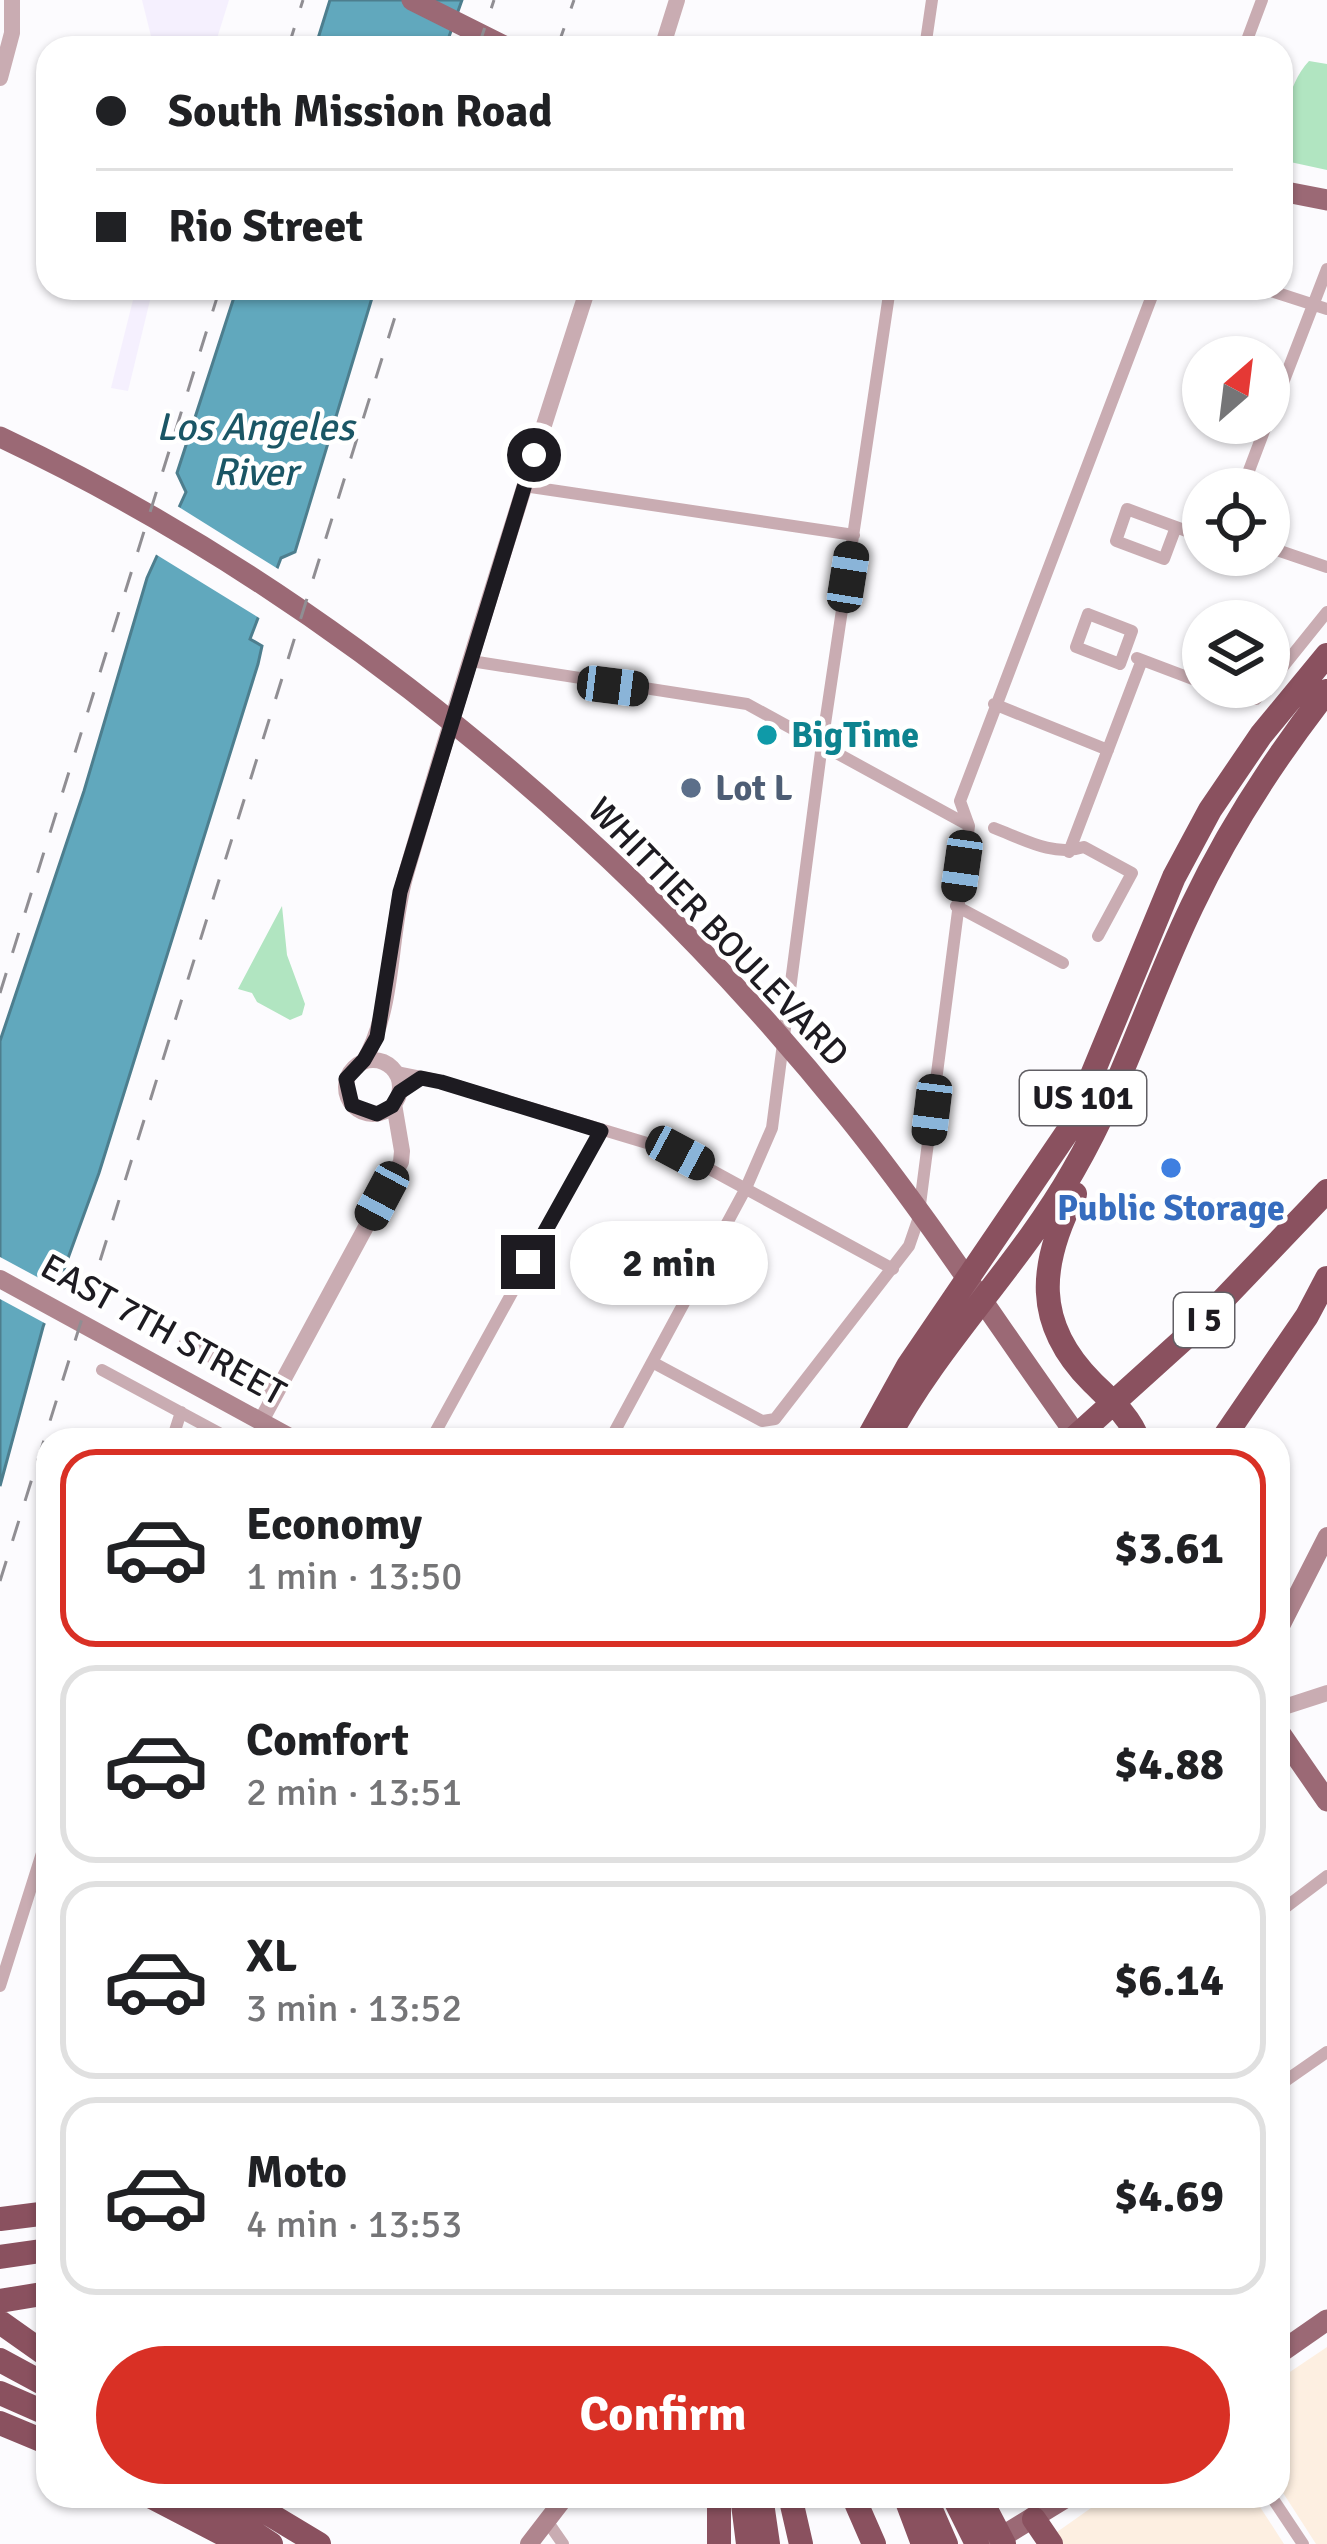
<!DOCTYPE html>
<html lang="en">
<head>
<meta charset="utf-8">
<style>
	:root { --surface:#fff; --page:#f6f6f6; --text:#202124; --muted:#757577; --line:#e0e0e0; --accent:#d93025 }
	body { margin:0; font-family:Signika,sans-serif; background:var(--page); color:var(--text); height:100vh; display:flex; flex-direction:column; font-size:45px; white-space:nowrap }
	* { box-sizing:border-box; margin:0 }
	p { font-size:39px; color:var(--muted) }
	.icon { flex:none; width:66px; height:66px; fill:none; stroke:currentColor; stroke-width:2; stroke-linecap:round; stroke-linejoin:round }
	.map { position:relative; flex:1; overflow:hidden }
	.drawer { position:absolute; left:36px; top:1428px; width:1254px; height:1080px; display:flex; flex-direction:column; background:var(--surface); border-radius:36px; box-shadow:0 3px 9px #0004 }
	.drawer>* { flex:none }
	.top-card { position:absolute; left:36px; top:36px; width:1257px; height:264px; border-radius:36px; box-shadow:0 3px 9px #0004; display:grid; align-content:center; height:264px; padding:0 60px; background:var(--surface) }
	.needle { width:78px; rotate:28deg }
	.fabs { position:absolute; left:1182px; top:336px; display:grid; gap:24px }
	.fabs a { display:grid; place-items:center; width:108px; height:108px; border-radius:50%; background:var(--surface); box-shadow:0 3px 9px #0004; font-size:60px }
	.end { position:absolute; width:54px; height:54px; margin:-27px; border:15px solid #1d1b21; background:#fff; box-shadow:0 0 0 6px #fff }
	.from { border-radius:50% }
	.bubble { position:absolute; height:84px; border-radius:42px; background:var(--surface); box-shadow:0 3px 9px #0004; font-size:39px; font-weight:700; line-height:84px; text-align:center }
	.car { position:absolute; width:36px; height:72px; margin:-36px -18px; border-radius:15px; box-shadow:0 0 9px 3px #0007; background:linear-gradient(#222 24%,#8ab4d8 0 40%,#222 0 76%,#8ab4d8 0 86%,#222 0) }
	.top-card b { display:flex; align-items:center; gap:42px; height:114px; font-size:45px }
	.top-card b+b { border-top:3px solid var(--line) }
	.top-card i { width:30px; height:30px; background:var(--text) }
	ul { padding:21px 0 0; list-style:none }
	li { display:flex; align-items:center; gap:36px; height:198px; margin:0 24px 18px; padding:0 36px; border:6px solid var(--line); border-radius:36px }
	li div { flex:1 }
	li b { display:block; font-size:45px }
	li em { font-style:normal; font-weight:700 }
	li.selected { border-color:var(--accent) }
	li>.icon { width:108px; height:108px; stroke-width:1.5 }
	.action { display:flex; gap:24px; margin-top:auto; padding:24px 60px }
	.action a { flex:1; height:138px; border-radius:72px; background:var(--accent); color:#fff; font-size:48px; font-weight:700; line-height:138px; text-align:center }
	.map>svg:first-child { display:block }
	.built { fill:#f5f0fe }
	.education { fill:#fdefe1 }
	.green { fill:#b1e5c1 }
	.water { fill:#61a8bd; stroke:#4d7e8e; stroke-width:3 }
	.pier { fill:#fcfbfe }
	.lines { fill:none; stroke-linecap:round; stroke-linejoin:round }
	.minor { stroke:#c9acb2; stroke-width:12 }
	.tertiary { stroke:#c9acb2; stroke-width:16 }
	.secondary { stroke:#af858e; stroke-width:18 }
	.primary { stroke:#9b6975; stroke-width:21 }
	.motorway { stroke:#8a515f; stroke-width:24 }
	.rail { stroke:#908e93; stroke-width:3; stroke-dasharray:21 21; stroke-linecap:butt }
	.route { stroke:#1d1b21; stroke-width:15 }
	.culture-dot { fill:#0f9aa8; stroke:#fff; stroke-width:4.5 }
	.service-dot { fill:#5c6f8a; stroke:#fff; stroke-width:4.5 }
	.shop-dot { fill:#3f7fe0; stroke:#fff; stroke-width:4.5 }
	.labels { text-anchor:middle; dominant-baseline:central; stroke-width:9; stroke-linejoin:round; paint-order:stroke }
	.shield { fill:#fff; stroke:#615f64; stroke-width:3 }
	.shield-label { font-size:33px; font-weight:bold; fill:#1d1b21 }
	.culture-label { font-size:36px; font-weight:bold; fill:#0d838f; stroke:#fff; text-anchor:start }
	.service-label { font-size:36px; font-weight:bold; fill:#4e5e75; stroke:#fff; text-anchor:start }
	.street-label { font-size:36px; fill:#1d1b21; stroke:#fff }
	.shop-label { font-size:36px; font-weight:bold; fill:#366cbe; stroke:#fff }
	.water-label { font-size:39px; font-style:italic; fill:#1a5665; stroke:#fff }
</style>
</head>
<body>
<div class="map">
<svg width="1327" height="2544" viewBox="0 0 1327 2544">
	<rect width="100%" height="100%" fill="#fcfbfe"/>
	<path class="built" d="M142 0H229L214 48H154Z
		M136 288H153L128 391 111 388Z"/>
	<path class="education" d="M1327 2347V2544H1316L1278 2485V2380Z
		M1108 2496H1253L1284 2544H1063L1057 2532Z"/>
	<path class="green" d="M1309 61 1327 64V170L1281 160C1281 127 1286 86 1309 61Z
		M282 906 287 955 305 1004 302 1015 290 1020 257 1002 252 993 238 989Z"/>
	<path class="water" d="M330 0H462L445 48H315Z
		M237 288H375L295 552 281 558 250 639 262 646 258 664 99 1173 43 1327 0 1486V1041L84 791 147 578 186 492 177 473Z"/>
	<path class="pier" d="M174 504 283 572 264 621 152 552Z
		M0 1257 65 1292 50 1326 0 1299Z"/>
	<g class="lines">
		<path class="minor" d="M925 48 932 0
			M1244 48 1262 0
			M1262 288 1327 309
			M1269 419 1327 269
			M524 486 854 535
			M1242 489 1267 423
			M1176 527 1164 559 1116 541 1127 509 1203 537
			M1269 551 1274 549 1327 567
			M1088 614 1132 631 1120 664 1076 647Z
			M1137 658 1203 683
			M471 661 747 704 968 825
			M1269 684 1327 612
			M1214 687 1256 699 1266 687
			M994 704 1108 750
			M994 828C1023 839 1053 857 1084 847L1132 873 1098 936
			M1069 852 1142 660
			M956 906 1063 963
			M396 1072 441 1081 680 1153 893 1269
			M399 1092 420 1079
			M185 1343 276 1393
			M652 1362 762 1421 775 1419 909 1246 918 1220 969 826 960 801 1155 288
			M102 1370 232 1440
			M172 1440 181 1412
			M431 1440 601 1131
			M610 1440 746 1188 772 1128 822 744 890 288
			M1278 1913 1327 1876
			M0 1986 48 1834
			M1278 2086 1327 2052
			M1271 2496 1303 2544
			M547 2521 563 2544"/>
		<path class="tertiary" d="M662 48 677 0
			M0 78 12 33V0
			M346 1087a27 27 0 1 1 54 0a27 27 0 1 1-54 0Z
			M364 1061C396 1004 388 936 406 874 463 678 525 483 588 288
			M261 1421 401 1162 402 1151 394 1104
			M1278 1709 1327 1693"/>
		<path class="secondary" d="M0 1279 295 1440
			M1278 1632 1327 1536
			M529 2544 566 2496"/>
		<path class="primary" d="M412 0 508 48
			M1281 191 1327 200
			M0 437C323 589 623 838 846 1115 930 1219 1002 1332 1080 1440
			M1278 1730 1327 1801
			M1278 2354 1327 2320
			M990 2544 1068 2496"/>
		<path class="motorway" d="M1075 1194C1039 1264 1033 1323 1092 1382 1108 1398 1131 1417 1138 1440
			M867 1440 908 1366 1070 1128 1174 877 1210 810 1261 735 1327 655
			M887 1440C938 1343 1019 1266 1073 1171 1122 1087 1150 993 1192 906 1229 828 1274 759 1327 691
			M1072 1440 1195 1329 1327 1191
			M1222 1440 1307 1316 1327 1278
			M0 2219 48 2213
			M0 2257 48 2250
			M0 2301 48 2293
			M0 2322 48 2356
			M0 2360 48 2386
			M0 2393 48 2414
			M0 2423 48 2443
			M150 2496 242 2544
			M198 2496 271 2544
			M239 2496 319 2544
			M719 2496V2544
			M742 2496 748 2544
			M761 2496 768 2544
			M790 2496 801 2544
			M853 2496 874 2544
			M905 2496 923 2544
			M925 2496 946 2544
			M953 2496 977 2544
			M979 2496 1004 2544
			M1034 2519 1051 2544"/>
		<path class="rail" d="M288 48 303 0
			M478 48 494 0
			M557 48 574 0
			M0 993 220 288
			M0 1581 404 288"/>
	</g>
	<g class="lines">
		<path class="route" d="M528 1262 601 1131 441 1082 421 1078 400 1092 392 1106 377 1114 352 1105 346 1079 364 1060 377 1037 400 892 534 455"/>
	</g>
	<circle class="culture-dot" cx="767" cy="735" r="12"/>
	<circle class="service-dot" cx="691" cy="788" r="12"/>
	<circle class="shop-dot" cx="1171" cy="1168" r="12"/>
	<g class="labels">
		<g class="shield">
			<rect x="1020" y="1071" width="126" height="54" rx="9"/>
			<rect x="1174" y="1293" width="60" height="54" rx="9"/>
		</g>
		<g class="shield-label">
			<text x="1083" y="1098">US 101</text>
			<text x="1204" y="1320">I 5</text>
		</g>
		<g class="culture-label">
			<text x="791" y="735">BigTime</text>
		</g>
		<g class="service-label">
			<text x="715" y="788">Lot L</text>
		</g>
		<g class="street-label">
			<text transform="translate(718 932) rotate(46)">WHITTIER BOULEVARD</text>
			<text transform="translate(163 1330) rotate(29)">EAST 7TH STREET</text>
		</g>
		<g class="shop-label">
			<text x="1171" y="1208">Public Storage</text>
		</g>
		<g class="water-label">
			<text x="255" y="427">Los Angeles<tspan x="255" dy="45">River</tspan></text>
		</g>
	</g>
</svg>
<div class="fabs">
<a><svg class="needle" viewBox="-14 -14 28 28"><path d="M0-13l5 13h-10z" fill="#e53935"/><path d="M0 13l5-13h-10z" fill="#757577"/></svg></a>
<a><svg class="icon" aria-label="locate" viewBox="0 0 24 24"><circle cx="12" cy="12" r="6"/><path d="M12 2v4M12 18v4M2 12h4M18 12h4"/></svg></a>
<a><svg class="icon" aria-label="layers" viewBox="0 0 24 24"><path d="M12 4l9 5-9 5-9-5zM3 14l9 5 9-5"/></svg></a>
</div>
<i class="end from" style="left:534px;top:455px"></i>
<i class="end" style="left:528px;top:1262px"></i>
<div class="bubble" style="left:570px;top:1221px;width:198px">2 min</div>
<i class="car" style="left:848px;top:577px;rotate:9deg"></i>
<i class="car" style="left:613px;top:686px;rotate:97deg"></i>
<i class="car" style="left:962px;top:866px;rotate:188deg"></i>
<i class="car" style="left:932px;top:1110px;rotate:187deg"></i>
<i class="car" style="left:680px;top:1153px;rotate:118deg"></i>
<i class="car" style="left:382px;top:1196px;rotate:208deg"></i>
<div class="top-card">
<b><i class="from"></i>South Mission Road</b>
<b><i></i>Rio Street</b>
</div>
<section class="drawer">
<ul>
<li class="selected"><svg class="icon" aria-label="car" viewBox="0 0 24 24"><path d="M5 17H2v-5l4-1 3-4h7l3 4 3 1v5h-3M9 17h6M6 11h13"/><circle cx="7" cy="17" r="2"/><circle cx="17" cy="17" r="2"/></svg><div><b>Economy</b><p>1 min · 13:50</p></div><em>$3.61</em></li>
<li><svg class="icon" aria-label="car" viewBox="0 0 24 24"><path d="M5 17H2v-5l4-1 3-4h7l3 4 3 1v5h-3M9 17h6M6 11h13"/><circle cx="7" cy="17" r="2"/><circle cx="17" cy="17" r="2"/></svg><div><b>Comfort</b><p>2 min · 13:51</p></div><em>$4.88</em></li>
<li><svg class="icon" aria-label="car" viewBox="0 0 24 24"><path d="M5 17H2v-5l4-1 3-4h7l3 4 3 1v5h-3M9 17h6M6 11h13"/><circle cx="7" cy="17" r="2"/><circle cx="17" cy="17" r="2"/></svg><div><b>XL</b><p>3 min · 13:52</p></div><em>$6.14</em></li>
<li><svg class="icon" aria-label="car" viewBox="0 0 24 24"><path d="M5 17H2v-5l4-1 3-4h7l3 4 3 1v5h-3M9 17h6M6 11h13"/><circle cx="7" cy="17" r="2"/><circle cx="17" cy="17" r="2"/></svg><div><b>Moto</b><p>4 min · 13:53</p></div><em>$4.69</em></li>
</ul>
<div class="action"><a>Confirm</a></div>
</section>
</div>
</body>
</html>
